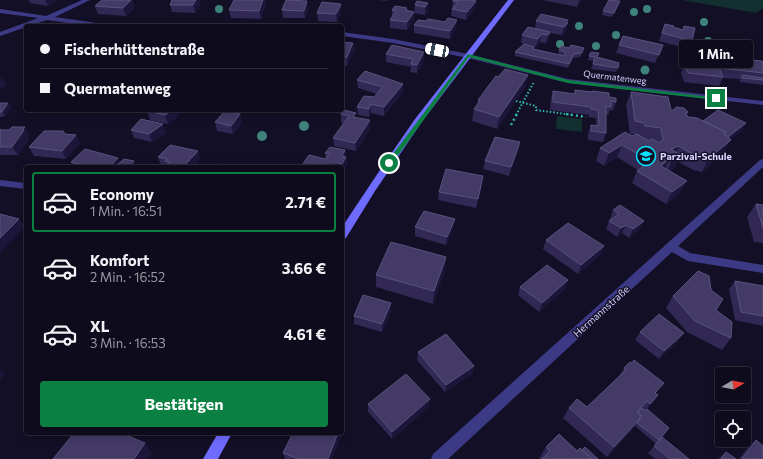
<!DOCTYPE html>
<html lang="de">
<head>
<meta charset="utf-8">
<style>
	:root { --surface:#0e0b1c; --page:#1c1929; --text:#f1f3f6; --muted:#9b9ba3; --line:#2e2b3b; --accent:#0b8043 }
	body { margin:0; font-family:Commissioner,sans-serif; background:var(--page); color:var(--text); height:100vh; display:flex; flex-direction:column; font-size:15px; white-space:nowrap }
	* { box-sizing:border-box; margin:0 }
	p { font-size:13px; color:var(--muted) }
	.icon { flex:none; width:22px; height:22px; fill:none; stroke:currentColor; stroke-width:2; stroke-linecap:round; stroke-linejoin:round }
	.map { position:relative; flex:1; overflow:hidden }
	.sheet { position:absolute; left:24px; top:165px; width:320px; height:270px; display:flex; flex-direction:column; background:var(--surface); border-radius:4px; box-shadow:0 2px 10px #0003,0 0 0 1px var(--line) }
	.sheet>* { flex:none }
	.banner { position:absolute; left:24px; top:24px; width:320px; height:88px; border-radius:4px; box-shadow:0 2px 10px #0003,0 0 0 1px var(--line); display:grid; align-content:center; height:88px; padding:0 16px; background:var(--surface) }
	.needle { width:26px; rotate:80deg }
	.controls { position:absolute; left:715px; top:367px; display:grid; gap:8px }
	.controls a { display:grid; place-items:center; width:36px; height:36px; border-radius:4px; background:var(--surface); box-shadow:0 2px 10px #0003,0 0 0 1px var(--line); font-size:20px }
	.end { position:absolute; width:18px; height:18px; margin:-9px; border:5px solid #0b8043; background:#fff; box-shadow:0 0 0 2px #fff }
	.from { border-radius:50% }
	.bubble { position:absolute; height:28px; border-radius:4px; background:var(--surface); box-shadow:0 2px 10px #0003,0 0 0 1px var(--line); font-size:13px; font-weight:700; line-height:28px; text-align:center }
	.car { position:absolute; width:12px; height:24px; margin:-12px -6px; border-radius:5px; box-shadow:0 0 3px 1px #0007; background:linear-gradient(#fff 24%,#345 0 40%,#fff 0 76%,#345 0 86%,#fff 0) }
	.banner b { display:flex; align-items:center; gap:14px; height:38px; font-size:15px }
	.banner b+b { border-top:1px solid var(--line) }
	.banner i { width:10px; height:10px; background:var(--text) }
	ul { padding:7px 0 0; list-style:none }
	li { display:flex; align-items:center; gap:12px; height:60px; margin:0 8px 6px; padding:0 8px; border:2px solid transparent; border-radius:4px }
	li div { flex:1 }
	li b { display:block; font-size:15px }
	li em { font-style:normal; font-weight:700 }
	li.on { border-color:var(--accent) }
	li>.icon { width:36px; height:36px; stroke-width:1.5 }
	.cta { display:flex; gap:8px; margin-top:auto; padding:8px 16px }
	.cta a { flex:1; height:46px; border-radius:4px; background:var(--accent); color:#fff; font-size:16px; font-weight:700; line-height:46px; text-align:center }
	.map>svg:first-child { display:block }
	.green { fill:#12302f }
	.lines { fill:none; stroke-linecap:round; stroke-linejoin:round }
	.path-far1 { stroke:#2fb8b0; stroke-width:2; stroke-dasharray:1.5 2; stroke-linecap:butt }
	.path { stroke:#2fb8b0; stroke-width:2.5; stroke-dasharray:2 3; stroke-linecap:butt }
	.street { fill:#3d3a85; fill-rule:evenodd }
	.secondary { fill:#6f6bff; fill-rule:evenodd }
	.tree { fill:#3d827b }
	.wall { fill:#312854 }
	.shaded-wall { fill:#1d163a }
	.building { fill:#433a66; stroke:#5a527e }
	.route { fill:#0b8043 }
	.labels { text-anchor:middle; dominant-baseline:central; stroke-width:3; stroke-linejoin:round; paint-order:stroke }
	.far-street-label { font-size:9px; fill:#d9d4ff; stroke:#130f26 }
	.poi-label { font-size:10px; font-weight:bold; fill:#d9d4ff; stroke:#130f26; text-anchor:start }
	.street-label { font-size:10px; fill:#d9d4ff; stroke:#130f26 }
</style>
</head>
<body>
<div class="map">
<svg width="763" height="459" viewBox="0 0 763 459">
	<rect width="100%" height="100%" fill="#130f26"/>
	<path class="green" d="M682 0H763V8L756 13Z
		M557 116 582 119V132L556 129Z"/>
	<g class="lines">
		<path class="path-far1" d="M516 101 536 106V110L573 115
			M516 115 534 82"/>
		<path class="path" d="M566 114 586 117
			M511 125 517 114"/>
		<path class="street" d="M82 0H90L55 17 104 24 107 26H90L47 20 0 36V32L38 18 0 13V9L46 16Z
			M342 32 393 39 468 54 568 79 763 101V105L568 83 468 58 393 43 342 36Z
			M763 159V167L678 246 690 253 763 265V273L688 261 672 252 448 459H431L433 454 760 160Z
			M0 180 26 183V189L0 186Z"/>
		<path class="secondary" d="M508 0H514L421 123 375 191 346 238 342 239V227L384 164 415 119Z
			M218 433H232L218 459H203Z"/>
	</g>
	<g class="tree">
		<circle cx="219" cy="9" r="4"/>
		<circle cx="647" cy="9" r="4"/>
		<circle cx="634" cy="12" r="4"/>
		<circle cx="704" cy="22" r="4"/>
		<circle cx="579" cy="26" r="4"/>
		<circle cx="616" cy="35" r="4"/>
		<circle cx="708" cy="41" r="4"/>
		<circle cx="745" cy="43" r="4"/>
		<circle cx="560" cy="44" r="4"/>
		<circle cx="596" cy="46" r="4"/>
		<circle cx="645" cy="70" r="4.5"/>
		<circle cx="304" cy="126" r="5"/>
		<circle cx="262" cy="136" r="5"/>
	</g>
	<path class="wall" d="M29 0H57L48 6 30 3Z
		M132 0 134 8 126 16 98 14 95 6Z
		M234 0H266V2L261 19 231 18 229 10Z
		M378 0H388L387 1Z
		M453 0 475 8 466 20 451 16 453 1Z
		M543 0H581L577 7Z
		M201 3 195 13 172 12 170 5Z
		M428 3V11L425 15 414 13 415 5Z
		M618 5 612 17 602 15 603 11Z
		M407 8V11L414 20 407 30 390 28V20L392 17V10Z
		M308 9 305 18H283L282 10Z
		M341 12 337 22 318 21 317 13Z
		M457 20 456 28 450 39 414 33V25L426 21 445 22Z
		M536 21 567 22 566 31 562 35 550 33 548 40 546 43 540 42 536 47 521 43 522 35 535 28Z
		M665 24 673 27 683 30 684 26 692 41 688 49 659 41Z
		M342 42 353 43 354 51 347 66 342 65Z
		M619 45H663L655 63 616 53Z
		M534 47V49L558 54 559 50 569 48H584L583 52 580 57 573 58 568 68 515 56V52Z
		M599 53 597 57 619 63 616 72 591 69 594 61 588 60 589 56Z
		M386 54 424 60 417 73 410 72 411 67 386 62Z
		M712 56 763 63V85L740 82V79L723 78 719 86 684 82 681 73 685 64 690 65 691 63H699L700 61 709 62Z
		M498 77 525 87 497 129 472 121 474 109 477 105 478 100Z
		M357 80 403 84V92L384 116 371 113 369 117 358 115 357 107 374 97 377 94 358 88Z
		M575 90 591 92 592 91 609 97 616 102 613 110H610L608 115H606V133L603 142 588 140V134L591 125 596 126V118L588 117 589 115 550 110 551 99 553 91 574 94Z
		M631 92 671 110 687 114 688 117 703 121 746 123 741 131 730 139 724 153 702 172 693 170 677 161 675 167 670 171 680 193 666 204 632 183 637 171 638 170 617 157 604 166 596 161 600 148 632 136 635 134H630L626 105Z
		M0 103H8L11 107 5 116 0 117Z
		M148 110H182L175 119 168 124 150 120 147 111Z
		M240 114 242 123 233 134 217 131 215 122Z
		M341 114 356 117 370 129 356 151 334 146 333 138 344 123H341Z
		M163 124 166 133 152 142 134 138 131 130Z
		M0 127 2 130 29 135 28 137 29 139 18 155H0Z
		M65 134 76 135 80 143 66 159 34 156 29 147Z
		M520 142 518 151 509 176 483 169 485 161Z
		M345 150 347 165 342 172V167H301L325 159 326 158 325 153Z
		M158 157 200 159 194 167H167L161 166Z
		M134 161 136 166 135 167H73L71 162H120Z
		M482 185 476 208 438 200 439 192Z
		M756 204 763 205V243L754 242 747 217Z
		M613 210 640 229 629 238 622 233 617 237 606 229 609 221 611 220 610 219Z
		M415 227 453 228 446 245 415 236Z
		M546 240 604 246 600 255 578 274 543 249Z
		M446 257 445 269 433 304 376 287V275Z
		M568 280 565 289 539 312 518 295 520 287Z
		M735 281 763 286V326L735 320 729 289Z
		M711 290 716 310 731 338 722 350 687 332 666 308 673 296Z
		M391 311 382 332 354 324V316Z
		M640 332 678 341 659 359 635 340Z
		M418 352 474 366 472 374 445 392 417 360Z
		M624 368 658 395 647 410 660 439 689 459H655L648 453 656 444 635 426 607 457 563 418 569 408 587 407 619 376Z
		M368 404 429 407 392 439 368 412Z
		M340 438 332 459H285L283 453Z
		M756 440 763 459H739L748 447Z
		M546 447 577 451 582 450 598 459H539Z
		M726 452 736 459H718Z"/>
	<path class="shaded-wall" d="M45 0H57L48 6Z
		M132 0 134 8 126 16 123 8Z
		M196 0H200L201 3 195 13 193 5Z
		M263 0H266V2L261 19 259 11Z
		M579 0H581L577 7Z
		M307 1 308 9 305 18 304 11Z
		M476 1 475 8 466 20 467 12Z
		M428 3V11L425 15V7Z
		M341 4V12L337 22 336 14Z
		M414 12V20L407 30V22Z
		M457 20 456 28 450 39V31Z
		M568 20 567 24 568 23 566 31 562 35 564 27Z
		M550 32 548 40 546 43 548 35Z
		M542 34 540 42 536 47 538 39Z
		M353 43 354 51 347 66V57Z
		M424 52V60L417 73V65Z
		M574 54 573 58 568 68 569 64Z
		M528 75 525 87 497 129 499 117Z
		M3 78 7 86 0 89V79Z
		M403 84V92L384 116V107Z
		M8 103 11 107 5 116 2 112Z
		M371 104V113L369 117V109Z
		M173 110H182L175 119 168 124 165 115Z
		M240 114 242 123 233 134 231 126Z
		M370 120V129L356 151 355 143Z
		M746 123 741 131 722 146 727 137Z
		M163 124 166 133 152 142 149 134Z
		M25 127 29 135 28 137 29 139 18 155 12 147Z
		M76 135 80 143 66 159 62 151Z
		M731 140 724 153 702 172 708 159Z
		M520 142 518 151 509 176 511 167Z
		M622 145 617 157 604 166 609 153Z
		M679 146 673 159H669L663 172 661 166 671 149Z
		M345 150 347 165 342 172V156Z
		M198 151 200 159 194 167H183Z
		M681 155 675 167 666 174 672 161Z
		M118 158 122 167H109Z
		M134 161 136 166 135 167H129Z
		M335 162V167H331Z
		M687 181 680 193 666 204 672 192Z
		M19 219 25 227 0 253V238Z
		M455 219 453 228 446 245 447 237Z
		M644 221 640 229 629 238 633 229Z
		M626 225 622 233 617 237 621 228Z
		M604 246 600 255 578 274 581 265Z
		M446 257 445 269 433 304 434 291Z
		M568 280 565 289 539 312 542 303Z
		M391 303V311L382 332V324Z
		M684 333 678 341 659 359 664 351Z
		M474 366 472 374 445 392 446 385Z
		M0 369 5 374 0 380Z
		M658 395 650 406 642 415 650 404Z
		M430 399 429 407 392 439V432Z
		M642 416 634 426 607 457 614 447Z
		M338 433H340V438L332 459H328Z
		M145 443 152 453 148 459H134Z"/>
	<path class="building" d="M102 0H131L123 8 95 6Z
		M172 0H196L193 5H170Z
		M234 0H263L259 11 229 10Z
		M286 0 307 1 304 11 282 10Z
		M453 0H473L476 1 467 12 452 9 458 2 453 1Z
		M609 0 620 1 614 13 603 11Z
		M417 1 428 3 425 7 415 5Z
		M322 2 341 4 336 14 317 13Z
		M395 6 407 8 405 10 414 12 407 22 390 20 396 11 392 10Z
		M541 14 568 20 566 22 568 23 564 27 536 21Z
		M448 18 457 20 450 31 414 25 418 20 426 21 428 19 445 22Z
		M53 23 59 25 57 26H49Z
		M665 24 674 26 673 27 683 30 684 26 695 28 692 41 662 33Z
		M528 27 550 32 548 35 542 34 538 39 522 35Z
		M623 36 663 45 659 55 619 45Z
		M342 42 353 43 347 57H342Z
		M524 44 534 47 533 49 564 56 566 52 559 50 561 46 569 48 571 45 584 48 581 53 574 54 569 64 515 52Z
		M392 45 424 52 417 65 411 64 413 59 386 54Z
		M591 52 599 53 597 57 619 63 618 68 593 64 595 57 589 56Z
		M712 56 762 61 763 63V73L719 68 723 77 688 73 685 64 692 65 691 63 701 64 700 61 715 63Z
		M505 69 528 75 499 117 474 109 480 101 478 100 496 76 498 77Z
		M365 71 403 84 384 107 371 104 369 109 357 107 364 96 374 97 383 87 357 80Z
		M742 75 763 78V80L742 78Z
		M575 90 592 92V91L609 93V97L616 98V102L611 101V107L606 106V133L591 131V125L599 126 598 110 591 109V107L553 102V91L575 94Z
		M631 92 668 97 671 110H674L676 107 684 108 688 112 686 114 688 117 697 118 726 132 724 133 731 140 708 159 699 158 679 146 671 149 681 155 672 161 669 159 661 166 687 181 672 192 637 171 650 161 622 145 609 153 600 148 625 132 632 136 637 134 649 141 652 139 659 143 663 140 661 128 645 126 644 123 635 121Z
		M0 103H8L2 112H0Z
		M148 110H173L165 115 147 111Z
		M344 110 356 113 353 117 370 120 355 143 333 138 349 116 341 114Z
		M718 110 746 123 728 137 724 134 726 132 703 121Z
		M225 111 240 114 231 126 215 122Z
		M141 119 163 124 149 134 131 130Z
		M12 127H25L22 130H24L12 147H0V130H9Z
		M44 131H63L65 134 76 135 62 151 29 147Z
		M495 137 520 142 511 167 485 161Z
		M170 145 198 151 183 167H174L166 165 170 162 165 161 167 159 158 157Z
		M330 147 345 150 342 156 346 157 342 164 335 162 331 167H301L309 155 325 159 329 154 325 153Z
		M85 149 118 158 109 167H90L71 162Z
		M124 159 134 161 129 167H115Z
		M207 164 217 167H204Z
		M221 164 235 167H219Z
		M446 169 483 176 478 199 439 192Z
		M756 204 763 205V228Z
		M620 205 644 221 633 229 626 225 621 228 609 221 619 214 613 210Z
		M424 211 455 219 447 237 415 227Z
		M0 214 19 219 0 238Z
		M568 223 604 246 581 265 546 240Z
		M391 242 446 257 434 291 376 275Z
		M547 265 568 280 542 303 520 287Z
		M698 271 709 276 711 290 723 299 716 310 732 322 731 338 695 321 673 296Z
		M735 281 763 286V316L741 312Z
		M363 295 391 303 382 324 354 316Z
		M659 314 684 333 664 351 640 332Z
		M446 334 474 366 446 385 418 352Z
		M634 360 664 383 655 393 658 395 650 404 647 401 637 412 642 416 614 447 569 408 577 399 587 407 626 370 624 368 630 362 632 363Z
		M406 374 430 399 392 432 368 404Z
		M642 408 645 411 647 409 669 428 659 440 637 423 642 416 638 412Z
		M74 433H121L145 443 134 459H53Z
		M293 433H338L328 459H299L283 453Z
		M559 434 577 451 580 448 592 459H542L550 451 546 447Z
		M662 437 689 459H670L654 446Z
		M756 440 763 446V459H742Z
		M585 447 598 459H592L582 450Z
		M726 452 736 459H721Z"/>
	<path class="route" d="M468 54 568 80 719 98 716 100 568 83 469 57 391 165H387V162Z"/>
	<defs>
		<symbol id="school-ring" viewBox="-11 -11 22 22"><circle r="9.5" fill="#130f26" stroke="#00e5ff" stroke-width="1.5"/><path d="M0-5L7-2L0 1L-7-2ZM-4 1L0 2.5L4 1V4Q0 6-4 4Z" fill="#00e5ff"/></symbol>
	</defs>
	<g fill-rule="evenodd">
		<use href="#school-ring" x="635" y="145" width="22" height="22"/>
	</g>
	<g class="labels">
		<g class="far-street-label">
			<text transform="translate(615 77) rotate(7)">Quermatenweg</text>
		</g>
		<g class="poi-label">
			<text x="660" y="156">Parzival-Schule</text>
		</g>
		<g class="street-label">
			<text transform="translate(601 311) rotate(-42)">Hermannstraße</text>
		</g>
	</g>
</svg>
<div class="controls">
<a><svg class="needle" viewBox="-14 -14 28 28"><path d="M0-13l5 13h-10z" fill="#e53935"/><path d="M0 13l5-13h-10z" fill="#9b9ba3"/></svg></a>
<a><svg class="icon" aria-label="locate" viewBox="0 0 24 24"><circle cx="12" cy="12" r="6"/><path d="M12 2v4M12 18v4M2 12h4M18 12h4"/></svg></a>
</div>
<i class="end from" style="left:389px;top:163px"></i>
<i class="end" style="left:716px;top:98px"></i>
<div class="bubble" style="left:679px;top:40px;width:74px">1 Min.</div>
<i class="car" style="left:437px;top:50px;rotate:281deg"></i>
<div class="banner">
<b><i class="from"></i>Fischerhüttenstraße</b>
<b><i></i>Quermatenweg</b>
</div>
<section class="sheet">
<ul>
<li class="on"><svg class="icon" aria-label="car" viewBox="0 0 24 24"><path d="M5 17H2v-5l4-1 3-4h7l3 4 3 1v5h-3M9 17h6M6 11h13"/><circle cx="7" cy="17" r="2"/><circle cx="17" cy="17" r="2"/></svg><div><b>Economy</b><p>1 Min. · 16:51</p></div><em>2.71 €</em></li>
<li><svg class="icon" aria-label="car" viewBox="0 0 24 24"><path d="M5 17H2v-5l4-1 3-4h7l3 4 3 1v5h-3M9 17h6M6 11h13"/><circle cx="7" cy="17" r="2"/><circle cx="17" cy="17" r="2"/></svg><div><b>Komfort</b><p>2 Min. · 16:52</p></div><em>3.66 €</em></li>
<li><svg class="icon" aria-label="car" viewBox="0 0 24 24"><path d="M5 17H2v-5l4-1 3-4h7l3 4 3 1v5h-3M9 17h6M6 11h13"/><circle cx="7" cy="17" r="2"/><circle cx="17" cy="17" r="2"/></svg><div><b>XL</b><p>3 Min. · 16:53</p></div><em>4.61 €</em></li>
</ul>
<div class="cta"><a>Bestätigen</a></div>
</section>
</div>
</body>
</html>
